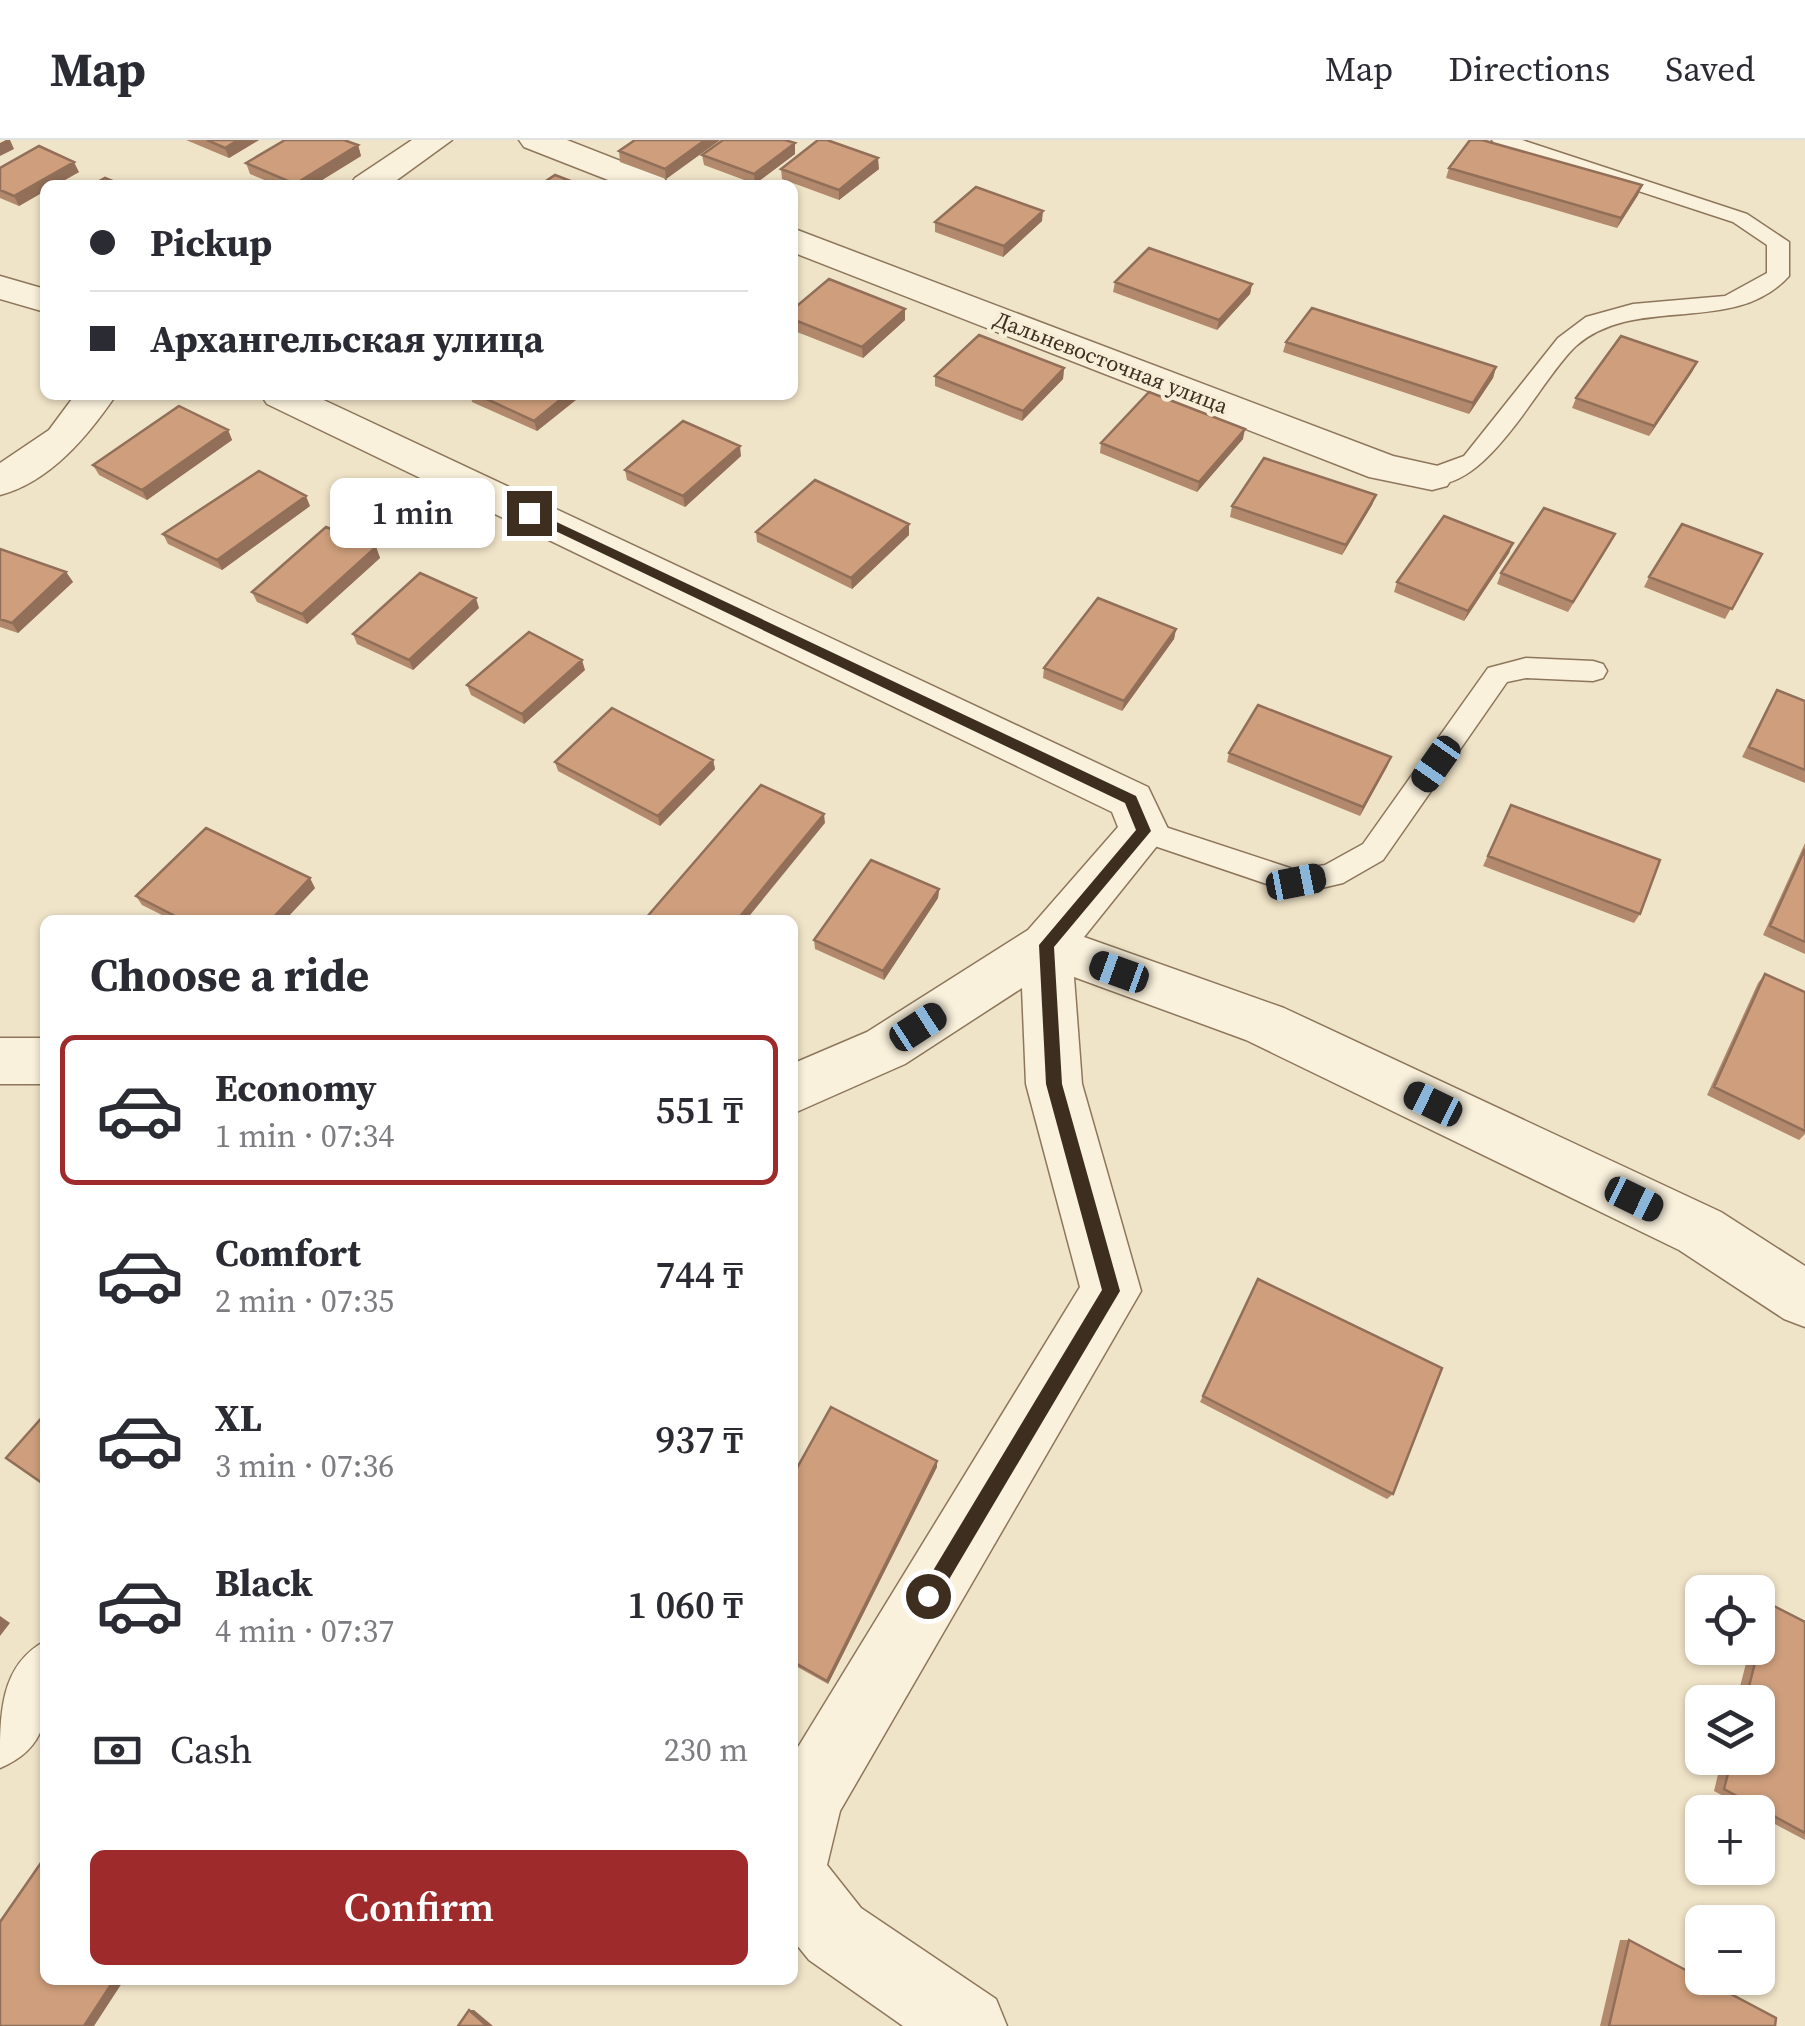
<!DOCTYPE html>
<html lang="en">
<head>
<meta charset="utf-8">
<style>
	:root { --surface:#fff; --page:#f2f2f3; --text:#2b2b33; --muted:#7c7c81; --line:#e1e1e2; --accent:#9e2a2b }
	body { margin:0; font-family:"Source Serif 4",serif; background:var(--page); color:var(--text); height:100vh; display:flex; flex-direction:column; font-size:38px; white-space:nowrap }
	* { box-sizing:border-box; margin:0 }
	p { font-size:32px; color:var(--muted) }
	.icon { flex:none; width:55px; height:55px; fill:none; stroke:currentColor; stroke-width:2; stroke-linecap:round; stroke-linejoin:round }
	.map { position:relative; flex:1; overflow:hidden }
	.side { position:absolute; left:40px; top:775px; width:758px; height:1070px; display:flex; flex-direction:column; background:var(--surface); border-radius:15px; box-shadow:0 2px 8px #0004 }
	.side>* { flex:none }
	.guide { position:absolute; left:40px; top:40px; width:758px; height:220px; border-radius:15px; box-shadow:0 2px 8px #0004; display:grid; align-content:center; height:220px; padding:0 50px; background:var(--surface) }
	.buttons { position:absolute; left:1685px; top:1435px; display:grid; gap:20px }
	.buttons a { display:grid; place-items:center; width:90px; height:90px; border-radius:15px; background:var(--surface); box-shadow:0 2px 8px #0004; font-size:50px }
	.end { position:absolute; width:45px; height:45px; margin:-22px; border:12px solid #3d2e20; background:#fff; box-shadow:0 0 0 5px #fff }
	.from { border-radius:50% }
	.bubble { position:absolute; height:70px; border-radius:15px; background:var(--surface); box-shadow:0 2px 8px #0004; font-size:32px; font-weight:600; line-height:70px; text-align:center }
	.car { position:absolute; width:30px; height:60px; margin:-30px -15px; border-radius:12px; box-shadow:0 0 8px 2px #0007; background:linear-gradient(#222 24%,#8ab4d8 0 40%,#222 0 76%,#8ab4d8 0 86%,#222 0) }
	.guide b { display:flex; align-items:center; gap:35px; height:95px; font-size:38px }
	.guide b+b { border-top:2px solid var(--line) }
	.guide i { width:25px; height:25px; background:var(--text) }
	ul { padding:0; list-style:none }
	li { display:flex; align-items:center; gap:30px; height:150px; margin:0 20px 15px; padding:0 30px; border:5px solid transparent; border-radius:15px }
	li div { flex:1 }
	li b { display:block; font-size:38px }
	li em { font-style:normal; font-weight:600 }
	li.on { border-color:var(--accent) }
	li>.icon { width:90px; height:90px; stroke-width:1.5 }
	h2 { padding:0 50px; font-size:45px; line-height:120px }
	.pay { display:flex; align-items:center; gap:25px; height:110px; padding:0 50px; font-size:38px }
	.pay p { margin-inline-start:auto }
	.cta { display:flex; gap:20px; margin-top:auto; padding:20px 50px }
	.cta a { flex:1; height:115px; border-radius:15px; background:var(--accent); color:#fff; font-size:40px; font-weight:600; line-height:115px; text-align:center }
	header { display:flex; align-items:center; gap:60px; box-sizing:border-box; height:140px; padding:0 50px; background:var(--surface); border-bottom:2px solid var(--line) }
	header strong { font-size:48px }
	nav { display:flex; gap:55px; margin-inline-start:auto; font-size:35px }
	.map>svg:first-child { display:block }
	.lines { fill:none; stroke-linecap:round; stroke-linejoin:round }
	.service-casing { stroke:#8d765c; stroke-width:3 }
	.minor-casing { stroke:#8d765c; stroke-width:3 }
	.service { fill:#faf1dc; fill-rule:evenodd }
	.minor { fill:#faf1dc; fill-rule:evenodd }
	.wall { fill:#b2896c }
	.shaded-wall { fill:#916f58 }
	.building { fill:#cf9f7d; stroke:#916f58; stroke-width:2.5 }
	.route { fill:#3d2e20 }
	.labels { text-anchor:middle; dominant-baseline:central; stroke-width:8; stroke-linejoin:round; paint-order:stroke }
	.far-street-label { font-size:22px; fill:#3d2e20; stroke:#f7eed8 }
</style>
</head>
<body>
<header>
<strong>Map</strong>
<nav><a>Map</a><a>Directions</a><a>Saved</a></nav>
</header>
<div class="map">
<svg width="1805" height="1886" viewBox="0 0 1805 1886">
	<rect width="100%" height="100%" fill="#f0e4c8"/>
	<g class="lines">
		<defs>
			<path id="service" d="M1492 0H1522L1747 74 1789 102V136C1734 197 1636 153 1576 206 1538 241 1485 359 1423 343L1420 337 1423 331 1464 316 1558 198 1586 177 1633 164 1725 156 1767 133V105L1733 82 1495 4Z
				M1526 518 1593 521 1603 524 1607 531 1603 538 1593 541 1526 538 1507 542 1383 720 1343 743 1296 754 1134 699 1129 691 1134 683 1144 680 1296 730 1325 725 1363 704 1488 528Z"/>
			<path id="minor" d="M412 0H452L390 45H350L355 38Z
				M519 0H567L664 38 669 45H621L524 7Z
				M792 88 1393 316 1447 328 1453 337 1447 346 1432 350 1369 337 792 112Z
				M0 136 45 149V172L0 159Z
				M75 255H116C88 296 50 342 0 355V323L49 290Z
				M261 255H313L1148 647 1169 691 1084 797 1284 868 1721 1072 1805 1126V1187L1784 1179 1679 1110 1246 900 1074 837 1082 944 1141 1151 840 1671 827 1725 861 1768 996 1859 1007 1886H903L809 1820 792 1799V1617L1080 1147 1026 944 1022 848 905 924 792 974V924L867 892 1028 790 1118 687 1112 672 267 264Z
				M0 898H45V944H0Z
				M45 1501C45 1556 60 1603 0 1628 0 1572 0 1526 45 1501Z"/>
		</defs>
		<use href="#service" class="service-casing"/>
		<use href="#minor" class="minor-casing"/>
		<use href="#service" class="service"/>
		<use href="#minor" class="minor"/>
	</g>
	<path class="wall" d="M186 0H259L229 18Z
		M720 0 666 39 620 22 619 11Z
		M358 5 361 16 314 45H277L250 34 246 23Z
		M795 14 755 44 704 25 702 15Z
		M0 28 79 32 56 45H45V51L19 66 0 58Z
		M1449 28 1642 45 1638 55 1617 88 1446 38Z
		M781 29H879L839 60 782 39Z
		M1042 81 1003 117 935 92V82Z
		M1115 142 1252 144 1250 154 1217 190 1113 152Z
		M792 170 905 180 863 218 792 190Z
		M1286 202 1496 227 1493 238 1469 274 1283 212Z
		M1697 222 1692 232 1649 296 1572 268 1576 258Z
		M1064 228 1063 239 1022 281 935 246V236Z
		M471 255H582L537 291 472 262Z
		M228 290 232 300 147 360 99 335 93 325Z
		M1243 299 1197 352 1100 313 1101 303Z
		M741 316 685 367 627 340 625 330Z
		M1376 355 1372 365 1342 415 1230 377 1232 366Z
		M310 366 222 430 168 404 163 394Z
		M756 392 909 395 852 449 757 402Z
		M1513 403 1509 413 1464 481 1394 452 1397 442Z
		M1610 404 1568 472 1497 444 1501 433Z
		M376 407 380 418 307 484 257 462 252 452Z
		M0 409 66 432 73 442 18 493 0 487Z
		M1762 414 1725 479 1644 447 1649 437Z
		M479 468 413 530 357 504 353 494Z
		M1176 489 1174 499 1122 571 1043 538 1044 528Z
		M585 530 524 584 471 555 467 545Z
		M1777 550 1805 561V643L1742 617 1771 560Z
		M1229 613 1391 617 1360 676 1227 622Z
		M713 620 715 629 660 686 558 631 555 622Z
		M1511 665 1640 774 1634 783 1483 726Z
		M1805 703V814L1763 795Z
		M315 748 285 780H172L142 765 136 756Z
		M939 749 938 758 884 840 815 809 814 800Z
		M1765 834 1805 991V994L1799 1000 1707 955 1758 843Z
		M1258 1139 1393 1354 1387 1359 1200 1262Z
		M937 1327 828 1544 792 1524V1337Z
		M1770 1464 1805 1482V1700L1758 1675V1672H1753L1714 1651 1722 1618H1758V1562H1736L1750 1508H1758V1479L1760 1468Z
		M1620 1800H1629L1775 1886H1600Z"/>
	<path class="shaded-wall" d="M6 0H10L14 9 0 16V3Z
		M238 0H259L229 18 225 8Z
		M705 0H720L666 39 665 29Z
		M795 3V14L755 44 754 34Z
		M358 5 361 16 314 45H296Z
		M878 18 879 29 839 60V50Z
		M74 22 79 32 56 45H45V51L19 66 14 56Z
		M1642 45 1638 55 1617 88 1621 78Z
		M1043 71 1042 81 1003 117 1004 106Z
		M1252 144 1250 154 1217 190 1219 180Z
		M905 169V180L863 218 862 207Z
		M1697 222 1692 232 1649 296 1654 286Z
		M1496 227 1493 238 1469 274 1473 263Z
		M1064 228 1063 239 1022 281 1023 271Z
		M566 255H582L537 291 534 281Z
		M1245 289 1243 299 1197 352 1199 342Z
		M228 290 232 300 147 360 142 350Z
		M740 306 741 316 685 367 683 356Z
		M1376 355 1372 365 1342 415 1346 405Z
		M306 356 310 366 222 430 217 420Z
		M909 384V395L852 449 851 438Z
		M1513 403 1509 413 1464 481 1468 471Z
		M376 407 380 418 307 484 302 474Z
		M66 432 73 442 18 493 12 483Z
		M476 458 479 468 413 530 409 520Z
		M1176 489 1174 499 1122 571 1124 561Z
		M582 520 585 530 524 584 522 574Z
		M1391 617 1387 627 1360 676 1363 667Z
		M713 620 715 629 660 686 658 676Z
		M824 674 825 683 746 780H737Z
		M310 738 315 748 285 780H271Z
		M939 749 938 758 884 840 883 831Z
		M937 1321V1327L828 1544 827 1541Z
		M0 1476 10 1483 0 1496Z
		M114 1840H124L94 1886H84Z
		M469 1870H474L493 1886H487Z"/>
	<path class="building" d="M207 0H238L225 8Z
		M285 0H344L358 5 295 44 246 23Z
		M635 0H705L665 29 619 11Z
		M723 0H785L795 3 754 34 702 15Z
		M818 0H827L878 18 839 50 781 29Z
		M1470 0H1482L1642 45 1621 78 1449 28Z
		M39 6 74 22 14 56 0 50V28Z
		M555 35 581 45H540Z
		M105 38 122 45H92Z
		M976 47 1043 71 1004 106 935 82Z
		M1149 108 1252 144 1219 180 1115 142Z
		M829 139 905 169 862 207 792 179V170Z
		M1312 168 1496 227 1473 263 1286 202Z
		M979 195 1064 228 1023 271 935 236Z
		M1621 196 1697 222 1654 286 1576 258Z
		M1149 252 1245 289 1199 342 1101 303Z
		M478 255H566L534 281Z
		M179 266 228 290 142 350 93 325Z
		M683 281 740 306 683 356 625 330Z
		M1264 318 1376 355 1346 405 1232 366Z
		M259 331 306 356 217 420 163 394Z
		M815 340 909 384 851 438 756 392Z
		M1544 368 1615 394 1573 462 1501 433Z
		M1444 376 1513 403 1468 471 1397 442Z
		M1682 384 1762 414 1732 469 1649 437Z
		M326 387 376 407 302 474 252 452Z
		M0 409 66 432 12 483 0 479Z
		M420 433 476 458 409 520 353 494Z
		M1098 458 1176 489 1124 561 1044 528Z
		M529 492 582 520 522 574 467 545Z
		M1777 550 1805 561V630L1749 607Z
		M1258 565 1391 617 1363 667 1229 613Z
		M612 568 713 620 658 676 555 622Z
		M761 645 824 674 737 780H650L646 778Z
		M1511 665 1660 720 1640 774 1488 716Z
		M206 688 310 738 271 780H183L136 756Z
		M1805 709V802L1770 786Z
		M871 720 939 749 883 831 814 800Z
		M1765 834 1805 852V991L1714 947Z
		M1258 1139 1442 1228 1393 1354 1203 1256Z
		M831 1267 937 1321 827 1541 792 1521V1337Z
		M45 1274V1345L6 1318Z
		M1770 1464 1805 1482V1693L1724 1649 1732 1618H1758V1562H1745Z
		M45 1717V1840H114L84 1886H0V1782Z
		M1629 1800 1776 1878 1775 1886H1609Z
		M469 1870 487 1886H458Z"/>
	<path class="route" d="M529 369 1136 656 1151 691 1054 807 1062 944 1120 1151 935 1463 928 1466 922 1463V1449L1102 1150 1046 944 1039 805 1136 690 1125 663 524 376 523 373Z"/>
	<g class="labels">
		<g class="far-street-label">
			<text transform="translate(1111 222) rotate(21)">Дальневосточная улица</text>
		</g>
	</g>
</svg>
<div class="buttons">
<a><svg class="icon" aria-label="locate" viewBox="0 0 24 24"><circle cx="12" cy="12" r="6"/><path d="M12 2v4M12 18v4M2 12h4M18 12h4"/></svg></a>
<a><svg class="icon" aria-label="layers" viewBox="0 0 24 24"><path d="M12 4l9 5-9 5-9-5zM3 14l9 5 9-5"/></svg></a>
<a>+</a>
<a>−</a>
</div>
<i class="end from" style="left:928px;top:1456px"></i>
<i class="end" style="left:529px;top:373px"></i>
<div class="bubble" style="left:330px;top:338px;width:165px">1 min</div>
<i class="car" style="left:1436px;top:624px;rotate:215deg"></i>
<i class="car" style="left:1296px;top:742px;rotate:79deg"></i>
<i class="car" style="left:1119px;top:832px;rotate:290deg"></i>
<i class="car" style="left:918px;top:887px;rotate:57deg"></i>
<i class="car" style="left:1433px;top:964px;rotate:296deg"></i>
<i class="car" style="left:1634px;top:1059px;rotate:116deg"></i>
<div class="guide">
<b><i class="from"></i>Pickup</b>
<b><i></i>Архангельская улица</b>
</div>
<section class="side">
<h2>Choose a ride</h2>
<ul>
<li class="on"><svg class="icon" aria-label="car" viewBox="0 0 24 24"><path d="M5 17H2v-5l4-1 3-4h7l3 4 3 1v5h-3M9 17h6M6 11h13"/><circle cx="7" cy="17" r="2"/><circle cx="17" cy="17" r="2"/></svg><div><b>Economy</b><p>1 min · 07:34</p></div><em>551 ₸</em></li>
<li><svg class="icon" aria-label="car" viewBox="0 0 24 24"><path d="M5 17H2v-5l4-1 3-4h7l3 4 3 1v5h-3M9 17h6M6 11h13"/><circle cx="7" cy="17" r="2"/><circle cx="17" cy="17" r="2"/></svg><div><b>Comfort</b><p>2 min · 07:35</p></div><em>744 ₸</em></li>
<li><svg class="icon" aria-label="car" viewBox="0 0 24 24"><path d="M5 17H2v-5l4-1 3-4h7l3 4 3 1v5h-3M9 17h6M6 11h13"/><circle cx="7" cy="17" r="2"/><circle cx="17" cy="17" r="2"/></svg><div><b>XL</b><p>3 min · 07:36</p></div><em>937 ₸</em></li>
<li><svg class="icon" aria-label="car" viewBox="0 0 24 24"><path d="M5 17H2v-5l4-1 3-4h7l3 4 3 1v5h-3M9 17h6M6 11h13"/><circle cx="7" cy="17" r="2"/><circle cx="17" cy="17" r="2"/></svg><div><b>Black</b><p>4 min · 07:37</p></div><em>1 060 ₸</em></li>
</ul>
<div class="pay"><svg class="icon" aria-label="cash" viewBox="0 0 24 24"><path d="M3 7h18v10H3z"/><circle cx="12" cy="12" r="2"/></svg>Cash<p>230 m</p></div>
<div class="cta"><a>Confirm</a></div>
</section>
</div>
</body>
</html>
